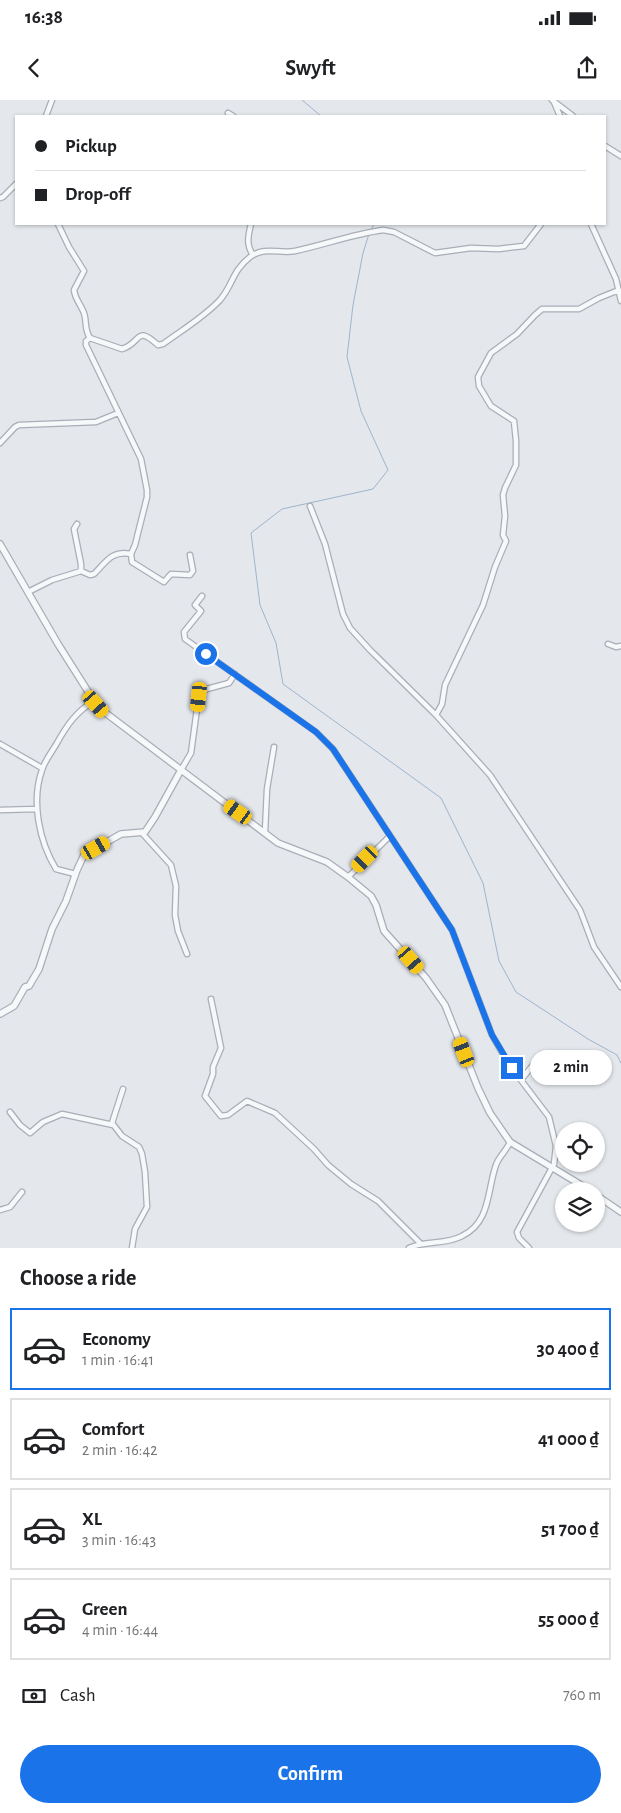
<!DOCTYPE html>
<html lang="en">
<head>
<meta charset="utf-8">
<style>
	:root { --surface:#fff; --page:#f2f2f2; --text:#202124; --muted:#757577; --line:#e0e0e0; --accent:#1a73e8 }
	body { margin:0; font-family:"Alegreya Sans",sans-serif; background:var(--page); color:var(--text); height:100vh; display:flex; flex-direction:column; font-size:19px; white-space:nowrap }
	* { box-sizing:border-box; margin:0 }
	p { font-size:16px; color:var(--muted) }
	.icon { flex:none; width:28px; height:28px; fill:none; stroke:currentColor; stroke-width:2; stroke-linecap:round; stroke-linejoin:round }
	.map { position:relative; height:1148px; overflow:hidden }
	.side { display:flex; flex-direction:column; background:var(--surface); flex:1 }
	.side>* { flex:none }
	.banner { position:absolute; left:15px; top:15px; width:591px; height:110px; border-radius:0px; box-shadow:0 1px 4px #0004; display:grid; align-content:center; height:110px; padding:0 20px; background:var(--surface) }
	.tools { position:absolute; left:555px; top:1022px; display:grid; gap:10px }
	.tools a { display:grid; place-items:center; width:50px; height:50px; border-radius:50%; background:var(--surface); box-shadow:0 1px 4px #0004; font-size:25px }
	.end { position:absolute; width:22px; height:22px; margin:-11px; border:6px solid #1a73e8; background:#fff; box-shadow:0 0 0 2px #fff }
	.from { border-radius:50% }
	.bubble { position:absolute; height:35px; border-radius:18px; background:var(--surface); box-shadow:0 1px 4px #0004; font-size:16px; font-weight:700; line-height:35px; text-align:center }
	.car { position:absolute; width:15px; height:30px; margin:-15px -8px; border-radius:6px; box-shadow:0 0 4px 1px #0007; background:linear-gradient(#f5c518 24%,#345 0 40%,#f5c518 0 76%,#345 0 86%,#f5c518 0) }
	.banner b { display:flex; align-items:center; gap:18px; height:48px; font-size:19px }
	.banner b+b { border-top:1px solid var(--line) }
	.banner i { width:12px; height:12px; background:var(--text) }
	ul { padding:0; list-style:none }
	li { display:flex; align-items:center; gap:15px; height:82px; margin:0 10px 8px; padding:0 10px; border:2px solid var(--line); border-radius:0px }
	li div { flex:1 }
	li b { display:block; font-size:19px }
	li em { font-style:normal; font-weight:700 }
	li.selected { border-color:var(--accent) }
	li>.icon { width:45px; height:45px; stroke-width:1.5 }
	h2 { padding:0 20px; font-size:22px; line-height:60px }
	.pay { display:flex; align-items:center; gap:12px; height:55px; padding:0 20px; font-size:19px }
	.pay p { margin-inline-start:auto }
	.primary-button { display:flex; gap:10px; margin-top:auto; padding:10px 20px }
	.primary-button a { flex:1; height:58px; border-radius:30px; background:var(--accent); color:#fff; font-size:20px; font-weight:700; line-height:58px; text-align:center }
	.status { display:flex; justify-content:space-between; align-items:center; height:35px; padding:0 25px; background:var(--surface); direction:ltr }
	.status svg { height:14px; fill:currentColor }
	header { display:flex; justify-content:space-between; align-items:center; height:65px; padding:0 20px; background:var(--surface); font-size:22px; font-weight:700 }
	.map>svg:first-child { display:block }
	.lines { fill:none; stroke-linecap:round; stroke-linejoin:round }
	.stream { stroke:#9fb4cc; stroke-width:1 }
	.minor-casing { stroke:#a9aeb7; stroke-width:7 }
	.tertiary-casing { stroke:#a9aeb7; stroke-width:8 }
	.minor { stroke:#f7f8fa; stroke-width:4.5 }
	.tertiary { stroke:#f7f8fa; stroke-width:5.5 }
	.route { stroke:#1a73e8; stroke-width:6 }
</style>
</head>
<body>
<div class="status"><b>16:38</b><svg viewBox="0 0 49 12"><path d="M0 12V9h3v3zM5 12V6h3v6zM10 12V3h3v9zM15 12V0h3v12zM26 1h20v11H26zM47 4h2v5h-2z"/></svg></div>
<header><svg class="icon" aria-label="back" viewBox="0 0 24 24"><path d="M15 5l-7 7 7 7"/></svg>Swyft<svg class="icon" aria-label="share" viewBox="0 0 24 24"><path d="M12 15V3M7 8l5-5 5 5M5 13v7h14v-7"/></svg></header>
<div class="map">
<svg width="621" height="1148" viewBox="0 0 621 1148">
	<rect width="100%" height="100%" fill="#e4e7ec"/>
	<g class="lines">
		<path class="stream" d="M302 0 321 16
			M371 130 374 124
			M369 134 363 153 353 205 347 257 361 311 388 370 373 389 282 409 251 433 260 505 276 543 283 584 441 698 483 783 499 861 516 892 588 939 617 955 621 963"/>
		<defs>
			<path id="minor" d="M552 0 573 16
				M554 2 560 16
				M228 13 233 16
				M46 16 52 0
				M605 46 621 56
				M0 98 3 97 16 84
				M58 124 69 147 84 171 74 190C75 199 81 205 84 213 87 222 84 229 90 238
				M251 124C248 136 246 145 253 155
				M591 124 616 179 621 201
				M0 343 15 327 19 325 96 322 118 313
				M310 406 325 444 343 514 350 528 370 550 436 615 490 675 580 810 594 847 621 887
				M77 424 74 429 81 464V471
				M131 454 135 445 147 397V390L141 359 86 245V241L90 238 122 249C142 243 135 224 158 245L163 244C182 230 203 218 220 200 233 185 232 171 250 157 265 146 279 154 295 151 324 145 353 134 383 130L394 132 435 153 471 148 498 149 524 146 541 124
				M28 492 52 480 81 471 90 475 94 474C106 462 112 450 131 454L132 462 164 482 171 474 190 475 193 471 190 455
				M202 496 195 505 201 511 184 532 185 539 316 632 333 649 452 830 492 935 508 963 549 1017 556 1046 554 1064 517 1132 519 1138 529 1148
				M608 544 616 547 621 546
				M436 615 442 604 445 585 483 505 495 467 506 441 503 435 505 416 503 395 505 388 516 365V341L514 321 491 306 479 286 478 277 491 253 517 234 535 215 542 209H579L599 198 619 190
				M0 644 42 668
				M181 670 191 653 199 594 207 589 229 583 235 574
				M0 710 37 709
				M265 732 267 689 274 647
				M142 733 171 765 176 786 175 815 178 831 187 854
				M75 774 56 769C39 741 31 701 42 670 45 660 52 652 57 643 67 625 76 612 94 601
				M348 777 390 736
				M211 899 221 948 213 967V974L205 996 221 1016 228 1015 247 1001 275 1013 314 1049 328 1065 351 1084 378 1101 421 1144
				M521 980 541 955
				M123 989 112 1023 122 1036 139 1047 142 1054 145 1072 147 1107 135 1129 132 1148
				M10 1012 20 1025 30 1033 43 1022 62 1014 113 1025
				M0 1110 10 1107 22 1092
				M409 1148C425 1140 446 1145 462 1136 491 1122 487 1090 496 1065 499 1056 507 1050 510 1042"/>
			<path id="tertiary" d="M0 444 58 544 94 601 103 611 278 743 327 762 348 777 371 796 376 805 384 831 426 878 445 905 478 988 490 1013 510 1042 591 1091
				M0 914 14 906 25 887 29 886 39 869 52 829 66 801 77 770 84 755 121 734 145 732 155 717 181 670
				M596 1095 621 1112"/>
		</defs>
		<use href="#minor" class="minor-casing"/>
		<use href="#tertiary" class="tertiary-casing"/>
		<use href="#minor" class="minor"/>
		<use href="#tertiary" class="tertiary"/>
	</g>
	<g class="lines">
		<path class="route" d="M206 554 316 632 333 649 452 830 492 935 512 968"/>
	</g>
</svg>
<div class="tools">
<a><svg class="icon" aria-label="locate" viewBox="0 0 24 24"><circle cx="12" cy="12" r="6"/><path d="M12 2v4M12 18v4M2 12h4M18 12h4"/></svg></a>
<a><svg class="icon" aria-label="layers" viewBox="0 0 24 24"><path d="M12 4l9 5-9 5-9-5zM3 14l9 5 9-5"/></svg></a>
</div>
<i class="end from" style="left:206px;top:554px"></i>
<i class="end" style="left:512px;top:968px"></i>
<div class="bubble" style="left:530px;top:950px;width:82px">2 min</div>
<i class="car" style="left:199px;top:597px;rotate:186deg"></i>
<i class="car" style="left:96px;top:604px;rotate:139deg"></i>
<i class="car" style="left:238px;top:712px;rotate:305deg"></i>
<i class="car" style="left:96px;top:748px;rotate:60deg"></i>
<i class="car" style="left:365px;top:759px;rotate:224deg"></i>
<i class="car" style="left:411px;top:860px;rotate:139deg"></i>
<i class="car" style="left:464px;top:952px;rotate:339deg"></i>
<div class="banner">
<b><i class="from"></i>Pickup</b>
<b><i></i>Drop-off</b>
</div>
</div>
<section class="side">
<h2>Choose a ride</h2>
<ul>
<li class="selected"><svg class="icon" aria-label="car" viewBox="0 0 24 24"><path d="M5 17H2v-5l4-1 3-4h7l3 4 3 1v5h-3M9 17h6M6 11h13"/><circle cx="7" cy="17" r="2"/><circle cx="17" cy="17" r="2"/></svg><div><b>Economy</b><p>1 min · 16:41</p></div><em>30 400 ₫</em></li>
<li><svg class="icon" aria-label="car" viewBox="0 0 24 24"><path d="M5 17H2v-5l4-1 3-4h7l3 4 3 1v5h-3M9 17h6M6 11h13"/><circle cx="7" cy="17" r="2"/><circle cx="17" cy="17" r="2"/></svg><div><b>Comfort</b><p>2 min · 16:42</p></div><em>41 000 ₫</em></li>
<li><svg class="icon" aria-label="car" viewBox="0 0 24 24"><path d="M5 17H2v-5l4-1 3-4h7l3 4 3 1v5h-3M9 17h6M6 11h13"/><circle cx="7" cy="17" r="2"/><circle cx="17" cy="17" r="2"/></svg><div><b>XL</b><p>3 min · 16:43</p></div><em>51 700 ₫</em></li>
<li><svg class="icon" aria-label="car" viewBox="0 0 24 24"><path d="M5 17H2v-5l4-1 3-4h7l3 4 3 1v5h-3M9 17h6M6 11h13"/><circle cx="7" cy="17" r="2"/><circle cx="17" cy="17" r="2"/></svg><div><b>Green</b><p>4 min · 16:44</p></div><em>55 000 ₫</em></li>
</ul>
<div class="pay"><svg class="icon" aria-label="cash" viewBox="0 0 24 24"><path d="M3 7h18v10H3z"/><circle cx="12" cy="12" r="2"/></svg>Cash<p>760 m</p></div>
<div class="primary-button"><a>Confirm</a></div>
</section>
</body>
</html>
